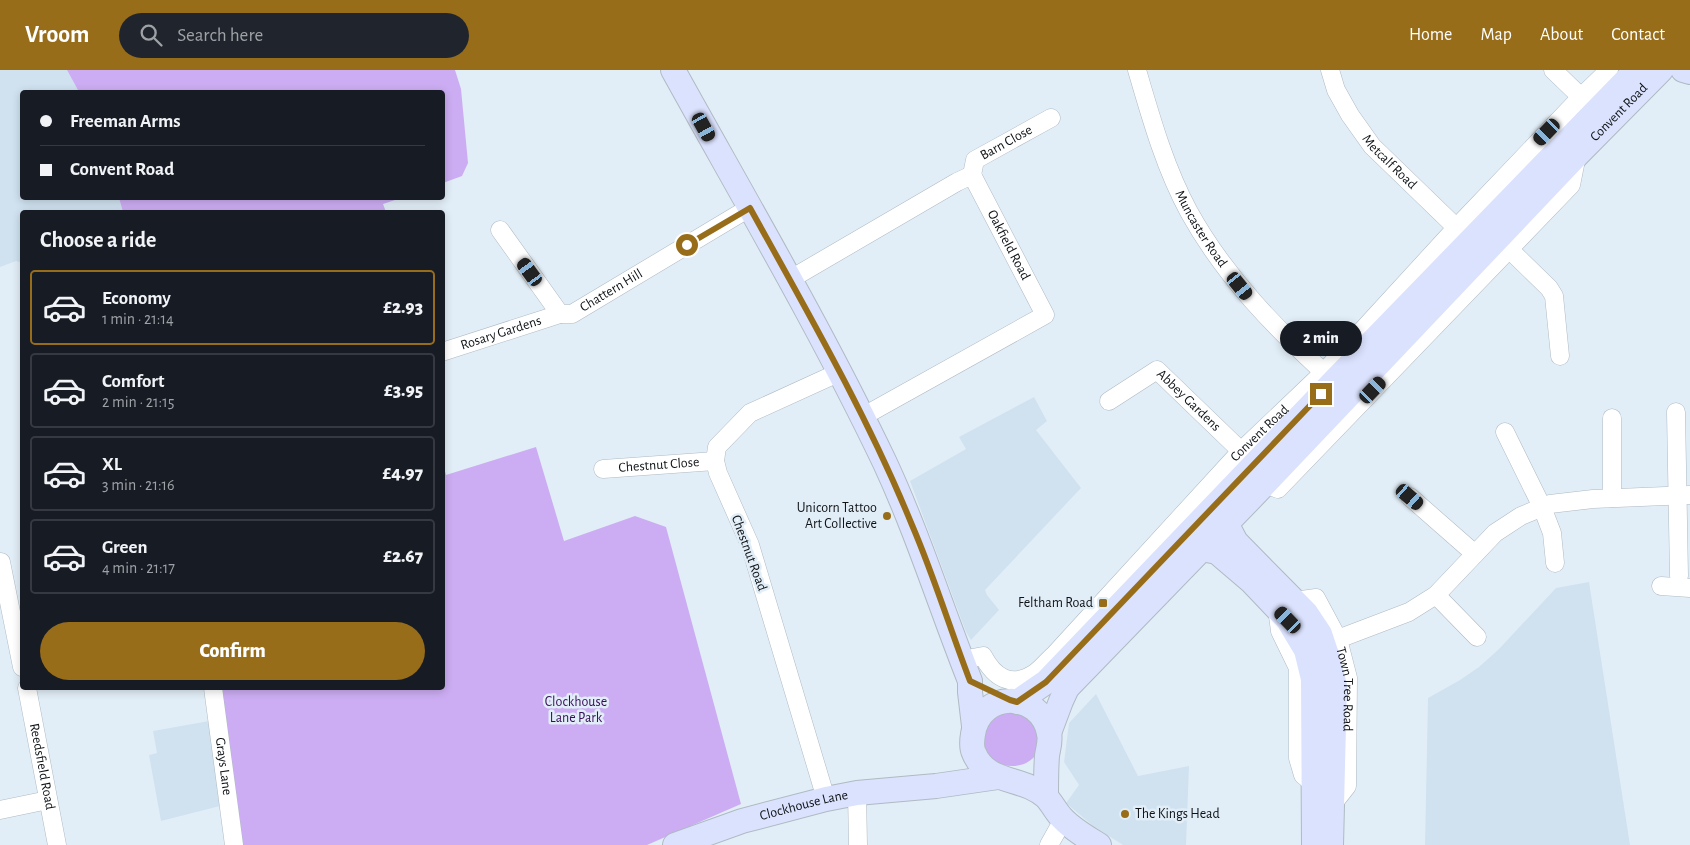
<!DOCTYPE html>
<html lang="en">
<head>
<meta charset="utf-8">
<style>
	:root { --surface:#171b24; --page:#20242c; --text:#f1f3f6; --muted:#9ea1a6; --line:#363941; --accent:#986d1a }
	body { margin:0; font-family:"Alegreya Sans",sans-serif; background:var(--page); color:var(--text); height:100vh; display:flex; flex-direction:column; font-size:19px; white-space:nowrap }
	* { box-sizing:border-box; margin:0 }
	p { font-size:16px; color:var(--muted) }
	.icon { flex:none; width:28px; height:28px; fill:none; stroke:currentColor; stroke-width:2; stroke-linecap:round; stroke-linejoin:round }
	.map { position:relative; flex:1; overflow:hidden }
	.drawer { position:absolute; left:20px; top:140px; width:425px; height:480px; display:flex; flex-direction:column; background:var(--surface); border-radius:5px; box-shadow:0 2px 8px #0003 }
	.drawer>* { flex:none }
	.guide { position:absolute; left:20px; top:20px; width:425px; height:110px; border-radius:5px; box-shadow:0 2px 8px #0003; display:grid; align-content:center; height:110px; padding:0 20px; background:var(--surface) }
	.end { position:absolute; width:22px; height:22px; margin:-11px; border:6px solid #986d1a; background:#fff; box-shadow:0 0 0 2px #fff }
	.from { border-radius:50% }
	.bubble { position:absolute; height:35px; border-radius:18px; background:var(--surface); box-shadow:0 2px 8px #0003; font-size:16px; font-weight:800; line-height:35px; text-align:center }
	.car { position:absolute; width:15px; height:30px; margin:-15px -8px; border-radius:6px; box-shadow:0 0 4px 1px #0007; background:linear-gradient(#222 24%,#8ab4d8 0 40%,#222 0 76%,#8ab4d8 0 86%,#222 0) }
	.guide b { display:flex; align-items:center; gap:18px; height:48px; font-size:19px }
	.guide b+b { border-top:1px solid var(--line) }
	.guide i { width:12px; height:12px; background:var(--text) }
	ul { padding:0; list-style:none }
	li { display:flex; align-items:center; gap:15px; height:75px; margin:0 10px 8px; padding:0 10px; border:2px solid var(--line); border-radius:5px }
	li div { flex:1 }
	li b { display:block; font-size:19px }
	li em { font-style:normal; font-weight:800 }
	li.selected { border-color:var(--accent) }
	li>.icon { width:45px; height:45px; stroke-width:1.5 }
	h2 { padding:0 20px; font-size:22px; line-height:60px }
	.cta { display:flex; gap:10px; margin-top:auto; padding:10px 20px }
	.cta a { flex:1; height:58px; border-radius:30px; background:var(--accent); color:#fff; font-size:20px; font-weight:800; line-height:58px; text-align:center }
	header { display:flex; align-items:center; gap:30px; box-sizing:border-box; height:70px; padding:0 25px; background:var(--accent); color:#fff }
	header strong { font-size:24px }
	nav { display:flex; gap:28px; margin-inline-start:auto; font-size:18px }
	.search { width:350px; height:45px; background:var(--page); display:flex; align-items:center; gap:12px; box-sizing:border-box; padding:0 18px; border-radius:28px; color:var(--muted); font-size:19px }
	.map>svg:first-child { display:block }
	.built { fill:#d0e2f0 }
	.green { fill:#ccadf3 }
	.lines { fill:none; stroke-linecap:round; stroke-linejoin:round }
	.street-casing { stroke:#afbac3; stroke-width:19 }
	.secondary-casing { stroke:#afbac3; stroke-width:26 }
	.street { stroke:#fff; stroke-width:18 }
	.secondary { stroke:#dbe2fd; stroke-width:24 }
	.route { stroke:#986d1a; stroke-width:6 }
	.poi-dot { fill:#986d1a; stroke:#e2eef7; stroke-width:2 }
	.labels { text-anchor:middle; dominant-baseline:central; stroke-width:5; stroke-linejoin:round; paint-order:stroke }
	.street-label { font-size:14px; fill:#0e1215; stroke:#e2eef7 }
	.poi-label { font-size:14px; fill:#0e1215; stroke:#e2eef7; text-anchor:end }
	.park-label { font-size:14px; fill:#380e5a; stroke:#e2eef7 }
</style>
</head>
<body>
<header>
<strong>Vroom</strong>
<div class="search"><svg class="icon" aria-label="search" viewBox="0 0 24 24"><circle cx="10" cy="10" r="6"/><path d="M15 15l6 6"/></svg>Search here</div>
<nav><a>Home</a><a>Map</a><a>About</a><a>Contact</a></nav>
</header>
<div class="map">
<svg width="1690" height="775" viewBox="0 0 1690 775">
	<rect width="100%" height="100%" fill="#e2eef7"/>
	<path class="built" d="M0 0H67L79 22H22V128H119L123 142H22V193L16 191 0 197Z
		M1034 327 1047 351 1036 360 1081 418 985 520 987 525 999 540 971 570 966 562 910 411 966 379 959 367Z
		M1589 512 1630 775H1425L1428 628 1460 610 1479 597 1499 579 1556 518Z
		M1096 624 1138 706 1189 696 1186 775H1123L1093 756 1066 733 1079 715 1064 692 1069 653Z
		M209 651 220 736 161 751 149 685 157 683 153 661Z"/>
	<path class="green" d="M67 0H455L461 19 468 93 462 106 443 113 442 22H79Z
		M119 128H401L383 134 386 142H123Z
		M536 377 564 471 635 446 666 457 741 734 647 775H237L217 618H442L443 394 446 405Z
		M1019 639 1040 659C1039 665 1040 673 1039 679 1030 704 986 701 983 674 982 670 984 666 984 662 985 656 986 649 992 646 1000 642 1011 641 1019 639Z"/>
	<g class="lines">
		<defs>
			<g id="street">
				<path id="s1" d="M1137 0C1151 48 1165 98 1189 142 1225 207 1277 260 1331 309"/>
				<path id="s2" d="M1330 0 1336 20 1350 45 1372 76 1464 165"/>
				<path d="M1553 0 1581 27"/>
				<path id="s3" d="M972 105 975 90 1051 48"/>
				<path id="s4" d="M500 160 560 244H572L749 138"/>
				<path d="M1510 180 1549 218 1554 226 1560 286"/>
				<path id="s5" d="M789 210 957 112 972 105 1045 245 862 347"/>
				<path id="s6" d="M442 282 560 244"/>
				<path id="s7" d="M1109 331 1157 300 1241 381"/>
				<path d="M1676 342 1679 506"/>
				<path d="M1612 348V428"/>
				<path d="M1505 362 1542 437 1552 463 1555 493"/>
				<path id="s8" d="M603 399 715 391"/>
				<path d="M1265 414 1278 419 1571 115 1577 85"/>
				<path d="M1410 427 1475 484"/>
				<path d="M1 492 22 597"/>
				<path d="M1661 516 1690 518"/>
				<path d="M1436 525 1477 567"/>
				<path id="s9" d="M1294 531 1316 528 1338 569 1348 608 1347 716 1332 735"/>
				<path d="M1277 538 1280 561 1298 598V688L1303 705 1315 715"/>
				<path d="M1338 569 1409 542 1436 525 1495 463 1521 446 1550 434 1593 429 1690 425"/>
				<path id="s10" d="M962 590 983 586C994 607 1011 619 1035 603 1042 598 1048 590 1055 584L1241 381 1324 302 1456 158 1581 27 1609 0"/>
				<path id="s11" d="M27 618 57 775"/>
				<path id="s12" d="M213 618 234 775"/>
				<path d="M857 723 858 775"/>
				<path d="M826 729 750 475 718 403 715 391 717 377 750 343 840 302"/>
				<path d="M0 740 48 730"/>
				<path d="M1049 775 1063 750"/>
			</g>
			<g id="secondary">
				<path d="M673 0C745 130 821 259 885 393 918 464 941 538 970 611V622L974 656"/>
				<path d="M1683 0 1690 2"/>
				<path d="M1226 453 1236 472 1306 543 1320 564 1327 585 1335 616 1331 775"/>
				<path d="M1202 479 1217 482 1251 511 1288 550 1306 580 1313 609 1314 775"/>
				<path d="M1017 632 1046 612 1334 311 1636 0"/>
				<path id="s13" d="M1049 663 1061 631 1067 618 1257 422 1577 85 1661 0"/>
				<path d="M1046 727C1046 713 1046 699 1047 686 1048 678 1051 671 1049 663 1040 620 980 620 973 664 972 670 971 677 974 683 987 715 1023 706 1046 727 1052 733 1056 742 1062 748 1072 759 1086 767 1099 775"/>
				<path id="s14" d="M675 775 742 751 826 729 857 723 936 716 998 707"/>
			</g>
		</defs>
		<use href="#street" class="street-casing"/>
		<use href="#secondary" class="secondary-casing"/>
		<use href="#street" class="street"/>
		<use href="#secondary" class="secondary"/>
	</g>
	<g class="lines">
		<path class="route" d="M687 175 750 138C807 241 867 345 912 455 934 506 950 559 970 611L1010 630 1017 632 1046 612 1321 324"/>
	</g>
	<g class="poi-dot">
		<circle cx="887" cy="446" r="5"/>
		<rect x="1098" y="528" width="10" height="10" rx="2.5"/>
		<circle cx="1125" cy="744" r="5"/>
	</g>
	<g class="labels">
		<g class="street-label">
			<text stroke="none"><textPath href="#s13" startOffset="846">Convent Road</textPath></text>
			<text stroke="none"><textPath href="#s3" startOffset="51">Barn Close</textPath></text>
			<text stroke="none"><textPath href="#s2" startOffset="111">Metcalf Road</textPath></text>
			<text stroke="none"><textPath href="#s1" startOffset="172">Muncaster Road</textPath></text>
			<text stroke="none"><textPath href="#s5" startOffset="290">Oakfield Road</textPath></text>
			<text stroke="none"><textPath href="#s4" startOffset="161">Chattern Hill</textPath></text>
			<text stroke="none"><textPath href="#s6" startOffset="62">Rosary Gardens</textPath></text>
			<text stroke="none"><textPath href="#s7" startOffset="101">Abbey Gardens</textPath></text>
			<text stroke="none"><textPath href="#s10" startOffset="414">Convent Road</textPath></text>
			<text stroke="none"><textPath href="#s8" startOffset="56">Chestnut Close</textPath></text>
			<text transform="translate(749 483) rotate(70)">Chestnut Road</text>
			<text stroke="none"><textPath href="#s9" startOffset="120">Town Tree Road</textPath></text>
			<text stroke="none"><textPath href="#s11" startOffset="80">Reedsfield Road</textPath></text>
			<text stroke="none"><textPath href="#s12" startOffset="79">Grays Lane</textPath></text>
			<text stroke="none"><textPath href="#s14" startOffset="135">Clockhouse Lane</textPath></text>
		</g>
		<g class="poi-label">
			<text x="877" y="438">Unicorn Tattoo<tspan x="877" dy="16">Art Collective</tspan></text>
			<text x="1093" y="533">Feltham Road</text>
			<text x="1135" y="744" text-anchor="start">The Kings Head</text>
		</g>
		<g class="park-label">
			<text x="576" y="632">Clockhouse<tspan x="576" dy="16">Lane Park</tspan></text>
		</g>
	</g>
</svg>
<i class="end from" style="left:687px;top:175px"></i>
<i class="end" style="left:1321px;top:324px"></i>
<div class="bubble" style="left:1280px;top:251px;width:82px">2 min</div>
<i class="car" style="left:704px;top:57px;rotate:151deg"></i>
<i class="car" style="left:1547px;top:62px;rotate:224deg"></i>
<i class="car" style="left:530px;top:202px;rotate:324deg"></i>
<i class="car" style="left:1240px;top:216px;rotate:141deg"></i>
<i class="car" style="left:1373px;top:320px;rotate:44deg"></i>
<i class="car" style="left:1410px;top:427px;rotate:131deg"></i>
<i class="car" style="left:1288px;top:550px;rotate:316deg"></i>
<div class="guide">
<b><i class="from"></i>Freeman Arms</b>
<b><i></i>Convent Road</b>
</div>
<section class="drawer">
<h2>Choose a ride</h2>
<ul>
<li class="selected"><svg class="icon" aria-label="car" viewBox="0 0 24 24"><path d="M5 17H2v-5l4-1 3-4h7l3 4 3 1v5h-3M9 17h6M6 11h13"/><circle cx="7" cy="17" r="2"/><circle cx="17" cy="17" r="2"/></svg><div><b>Economy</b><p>1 min · 21:14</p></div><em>£2.93</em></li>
<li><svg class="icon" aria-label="car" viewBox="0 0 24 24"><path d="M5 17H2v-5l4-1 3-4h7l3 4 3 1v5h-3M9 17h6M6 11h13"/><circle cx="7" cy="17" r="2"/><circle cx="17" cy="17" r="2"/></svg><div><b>Comfort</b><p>2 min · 21:15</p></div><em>£3.95</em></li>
<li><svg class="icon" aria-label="car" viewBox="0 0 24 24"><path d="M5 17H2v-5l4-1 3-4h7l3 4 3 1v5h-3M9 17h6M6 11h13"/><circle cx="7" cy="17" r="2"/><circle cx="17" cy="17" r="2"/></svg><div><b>XL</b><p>3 min · 21:16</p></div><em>£4.97</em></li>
<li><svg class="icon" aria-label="car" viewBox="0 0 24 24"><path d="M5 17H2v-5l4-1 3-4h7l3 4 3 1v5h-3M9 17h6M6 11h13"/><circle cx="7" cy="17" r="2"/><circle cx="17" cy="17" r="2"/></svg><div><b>Green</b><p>4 min · 21:17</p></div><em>£2.67</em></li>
</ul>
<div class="cta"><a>Confirm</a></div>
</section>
</div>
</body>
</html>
